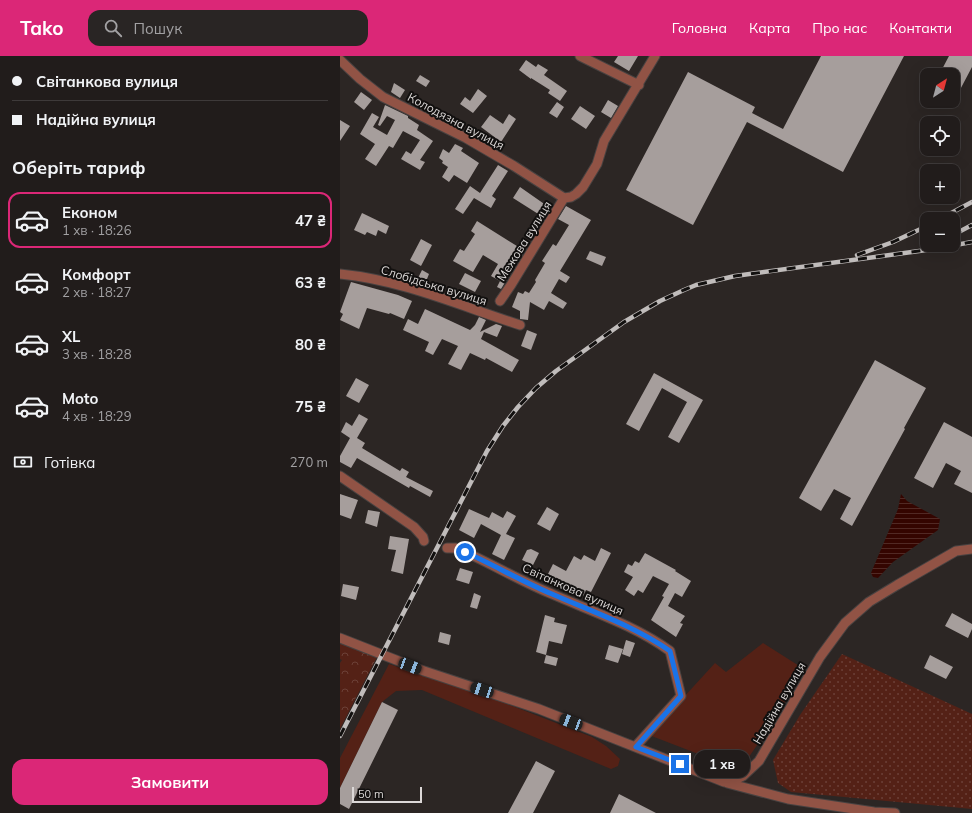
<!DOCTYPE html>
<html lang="uk">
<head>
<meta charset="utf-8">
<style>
	:root { --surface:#211c1b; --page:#292524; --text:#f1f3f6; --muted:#a2a1a3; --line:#3e3a3a; --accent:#db2777 }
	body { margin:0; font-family:Mulish,sans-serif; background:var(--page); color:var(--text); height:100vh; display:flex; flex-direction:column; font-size:15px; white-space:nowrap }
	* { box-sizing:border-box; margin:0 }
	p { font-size:13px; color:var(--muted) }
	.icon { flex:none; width:22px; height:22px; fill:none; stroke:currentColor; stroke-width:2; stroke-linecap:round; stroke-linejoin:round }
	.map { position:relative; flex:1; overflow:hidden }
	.panel { display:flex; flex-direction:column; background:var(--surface); width:340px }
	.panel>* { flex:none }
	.banner { display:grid; align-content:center; height:88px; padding:0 12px; background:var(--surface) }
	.needle { width:26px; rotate:36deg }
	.buttons { position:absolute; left:580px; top:12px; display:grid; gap:8px }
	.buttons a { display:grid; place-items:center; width:40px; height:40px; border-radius:8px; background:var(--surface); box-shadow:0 4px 16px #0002,0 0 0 1px var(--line); font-size:20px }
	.scale { position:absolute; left:12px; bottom:10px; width:70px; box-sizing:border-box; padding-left:4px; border:2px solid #dcd8d7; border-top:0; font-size:11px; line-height:14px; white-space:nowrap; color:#dcd8d7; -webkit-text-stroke:3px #12100f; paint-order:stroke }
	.end { position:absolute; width:18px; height:18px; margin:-9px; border:5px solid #1a73e8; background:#fff; box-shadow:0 0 0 2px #fff }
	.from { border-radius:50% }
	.bubble { position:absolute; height:28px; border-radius:12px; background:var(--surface); box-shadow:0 4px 16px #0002,0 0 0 1px var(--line); font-size:13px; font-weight:700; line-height:28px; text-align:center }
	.car { position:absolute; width:12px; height:24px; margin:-12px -6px; border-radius:5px; box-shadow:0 0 3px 1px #0007; background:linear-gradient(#222 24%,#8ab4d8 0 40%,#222 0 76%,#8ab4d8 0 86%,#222 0) }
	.banner b { display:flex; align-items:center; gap:14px; height:38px; font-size:15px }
	.banner b+b { border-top:1px solid var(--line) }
	.banner i { width:10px; height:10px; background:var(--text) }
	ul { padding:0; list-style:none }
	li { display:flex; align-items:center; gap:12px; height:56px; margin:0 8px 6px; padding:0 4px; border:2px solid transparent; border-radius:12px }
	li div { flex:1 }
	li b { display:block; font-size:15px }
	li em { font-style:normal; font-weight:700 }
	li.active { border-color:var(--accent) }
	li>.icon { width:36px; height:36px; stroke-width:1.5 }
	h2 { padding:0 12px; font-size:18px; line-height:48px }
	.pay { display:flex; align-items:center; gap:10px; height:44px; padding:0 12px; font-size:15px }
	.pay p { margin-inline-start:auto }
	.cta { display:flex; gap:8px; margin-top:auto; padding:8px 12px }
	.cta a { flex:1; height:46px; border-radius:12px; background:var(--accent); color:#fff; font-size:16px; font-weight:700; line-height:46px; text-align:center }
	header { display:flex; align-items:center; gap:24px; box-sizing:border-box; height:56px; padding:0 20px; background:var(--accent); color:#fff }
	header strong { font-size:19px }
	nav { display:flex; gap:22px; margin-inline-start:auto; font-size:14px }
	.search { width:280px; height:36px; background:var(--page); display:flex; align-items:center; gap:10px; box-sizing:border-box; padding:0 14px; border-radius:12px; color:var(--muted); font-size:15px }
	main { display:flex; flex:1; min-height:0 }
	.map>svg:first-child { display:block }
	.grass { fill:#542116 }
	.forest { fill:url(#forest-crowns) }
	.park { fill:url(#park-dots) }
	.water { fill:url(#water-rules) }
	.building { fill:#a69e9c }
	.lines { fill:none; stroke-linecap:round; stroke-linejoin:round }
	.minor-casing { stroke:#484241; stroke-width:11 }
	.minor { stroke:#915345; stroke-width:9 }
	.rail-casing { stroke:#c0bcbb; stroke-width:4.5 }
	.rail { stroke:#12100f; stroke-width:3; stroke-dasharray:9; stroke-linecap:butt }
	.route { stroke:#1a73e8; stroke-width:5 }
	.labels { text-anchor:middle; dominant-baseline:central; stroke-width:4; stroke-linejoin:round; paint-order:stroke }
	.street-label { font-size:12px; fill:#dcd8d7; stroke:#12100f }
</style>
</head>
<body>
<header>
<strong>Tako</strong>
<div class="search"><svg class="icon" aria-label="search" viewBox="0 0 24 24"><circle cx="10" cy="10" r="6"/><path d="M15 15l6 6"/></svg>Пошук</div>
<nav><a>Головна</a><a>Карта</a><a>Про нас</a><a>Контакти</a></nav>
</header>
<main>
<section class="panel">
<div class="banner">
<b><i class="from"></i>Світанкова вулиця</b>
<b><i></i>Надійна вулиця</b>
</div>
<h2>Оберіть тариф</h2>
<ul>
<li class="active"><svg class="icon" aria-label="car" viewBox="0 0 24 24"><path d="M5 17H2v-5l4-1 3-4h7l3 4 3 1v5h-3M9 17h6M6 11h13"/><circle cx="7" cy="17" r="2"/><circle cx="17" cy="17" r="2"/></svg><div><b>Економ</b><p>1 хв · 18:26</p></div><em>47 ₴</em></li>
<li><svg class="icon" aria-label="car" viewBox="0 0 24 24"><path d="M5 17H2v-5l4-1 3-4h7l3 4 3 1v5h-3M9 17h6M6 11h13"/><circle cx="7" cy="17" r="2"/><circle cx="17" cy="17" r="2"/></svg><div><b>Комфорт</b><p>2 хв · 18:27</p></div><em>63 ₴</em></li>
<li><svg class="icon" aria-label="car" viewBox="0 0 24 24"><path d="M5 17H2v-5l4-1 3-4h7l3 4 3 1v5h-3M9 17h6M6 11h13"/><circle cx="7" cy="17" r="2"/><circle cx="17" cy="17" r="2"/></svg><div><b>XL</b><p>3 хв · 18:28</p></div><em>80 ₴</em></li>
<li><svg class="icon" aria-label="car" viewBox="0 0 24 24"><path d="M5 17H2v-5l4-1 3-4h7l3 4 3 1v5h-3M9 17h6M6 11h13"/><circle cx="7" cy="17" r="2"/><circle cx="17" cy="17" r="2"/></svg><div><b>Moto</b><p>4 хв · 18:29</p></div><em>75 ₴</em></li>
</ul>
<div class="pay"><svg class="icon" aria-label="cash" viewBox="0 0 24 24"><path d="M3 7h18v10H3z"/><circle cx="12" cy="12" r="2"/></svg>Готівка<p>270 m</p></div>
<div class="cta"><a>Замовити</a></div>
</section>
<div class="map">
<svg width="632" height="757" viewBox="0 0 632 757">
	<defs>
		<pattern id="forest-crowns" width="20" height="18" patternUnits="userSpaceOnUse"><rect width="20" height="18" fill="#542116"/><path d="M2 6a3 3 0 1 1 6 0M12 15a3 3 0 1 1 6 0" fill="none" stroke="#6c4037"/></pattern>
		<pattern id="park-dots" width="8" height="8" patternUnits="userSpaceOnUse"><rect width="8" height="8" fill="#542116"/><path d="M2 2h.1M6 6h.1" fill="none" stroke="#6c4037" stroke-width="1.8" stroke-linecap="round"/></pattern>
		<pattern id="water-rules" width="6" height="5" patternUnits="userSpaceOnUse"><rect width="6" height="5" fill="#340500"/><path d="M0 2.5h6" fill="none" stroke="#512924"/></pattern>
	</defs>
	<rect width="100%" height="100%" fill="#2c2624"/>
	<path class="grass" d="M423 587 464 613 435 663 400 714 309 679 375 607 386 616Z
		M49 608 147 640 252 681 266 690 280 703 278 710 271 713 82 634 56 635 42 646 0 732V702Z"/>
	<path class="forest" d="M0 587 37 601 0 673V607L2 604 0 603Z"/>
	<path class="park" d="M502 598 632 658V753L451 736 438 727 433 704 460 659Z"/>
	<path class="water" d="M561 438 567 445 600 463 598 474 553 506 538 522 533 521 531 517 558 453Z"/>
	<path class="building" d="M278 0H298L289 15 274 6Z
		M481 0H564L503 116 407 66 353 169 286 134 348 16 415 51 412 57 443 73Z
		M609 0H632V11L613 47V19H599Z
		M186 4 196 11 198 8 208 14 204 19 227 35 220 45 208 37 210 34 191 22V23L179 14Z
		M80 19 90 25 86 31 76 25Z
		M54 27 65 34 60 42 51 36Z
		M138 33 147 40 133 57 120 48 125 41 130 45Z
		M21 36 32 44 24 54 14 46Z
		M268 44 278 50 271 62 261 56Z
		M217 46 224 51 217 62 209 57Z
		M45 49 68 60V62L79 69 77 74 93 85 80 104 85 106 80 114 61 103 66 95 71 98 80 84 63 75 53 92 49 90 36 110 25 103 35 88 20 78 32 57 39 61 33 71 47 79 55 64 47 60 40 70 38 69Z
		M240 50 255 60 246 73 231 63Z
		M169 58 176 63 161 86 141 71 150 59 163 68Z
		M0 64 10 70 0 85Z
		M115 88 123 92 121 95 139 107 127 127 114 119 109 126 102 121 108 111 102 107 103 105 99 102 103 93 109 97Z
		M158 109 168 115 152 140 156 143 151 152 134 142 123 158 115 153 130 130 140 137Z
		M180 131 210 152 203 161 173 142Z
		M226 150 251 164 220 215 230 221 226 227 219 223 211 237 227 247 223 253 209 245 204 254 190 246 188 264 180 263V255L172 251 178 236 183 238 185 235 189 237 196 226 195 224 205 207 202 205 213 188 216 190 229 169 218 163Z
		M22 157 49 170 46 178 38 174 36 180 27 176 25 179 14 174Z
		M137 165 185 195 180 203 177 201 166 218 169 220 161 233 157 231 160 225 151 220 158 208 143 199 133 216 113 205 120 193 124 195 135 178 131 175Z
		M81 183 92 189 81 210 70 204Z
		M250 195 266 201 262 210 246 203Z
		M82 214 89 218 85 228 77 224Z
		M125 217 141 225 135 236 119 228Z
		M11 226 58 239 72 245 64 263 50 257 49 258 27 252 19 273 0 264 3 258 0 256Z
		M85 253 130 274 135 269 139 261 146 264 140 276 156 268 162 270 157 281 144 276 141 283 179 304 172 316 146 302 145 304 130 297 121 314 108 308 118 290 102 283 93 299 85 295 89 286 63 274 68 263 78 268Z
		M187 274 197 278 191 294 181 290Z
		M535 304 586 332 564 372 565 373 512 470 500 463 511 442 494 433 481 455 459 442Z
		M314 317 363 344 339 387 328 381 347 346 322 332 299 375 286 368Z
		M16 322 29 329 19 347 6 340Z
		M19 358 28 363 17 382 25 387 22 392 60 415 62 412 69 416 66 421 93 435 90 441 70 430 69 432 17 402 11 412 0 406V400L10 382 1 376 6 366 12 370Z
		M604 366 632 381V437L614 428 621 415 606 407 593 432 574 422Z
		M0 438 18 444 11 463 0 459Z
		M207 451 219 458 210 475 197 468Z
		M129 453 149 462 152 456 163 462 167 455 176 460 166 478 175 482 164 504 152 498 161 479 141 468 134 482 119 474Z
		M28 454 40 456 37 471 25 467Z
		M50 480 69 483 63 518 51 515 56 494 48 493Z
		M261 492 271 497 251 536 246 534 243 540 225 531 226 528 208 518 213 508 226 515 234 500 241 504 244 499 255 505Z
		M191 493 199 497 193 509 182 504 187 494Z
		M305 497 336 514 335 515 351 525 342 541 335 537 328 550 345 560 340 567 343 568 336 581 311 564 324 541 322 540 329 528 313 520 303 537 298 534 294 540 285 534 293 521 284 516 288 508 292 510 295 505 299 507Z
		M120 512 133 516 129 528 116 524Z
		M3 528 19 531 16 544 1 540Z
		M134 537 141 540 137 553 130 551Z
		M612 557 632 568V573L628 582 605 570Z
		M205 559 215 562 214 566 227 569 222 588 209 585 206 599 196 596Z
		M100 576 111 579 109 589 98 586Z
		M286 584 295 587 290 601 282 598Z
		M269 589 283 593 278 607 265 603Z
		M206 599 218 602 216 610 204 607Z
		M590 599 613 611 606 623 584 612Z
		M42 646 58 654 9 753 0 748V732Z
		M196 705 215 715 193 757H168Z
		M279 738 316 757H270Z"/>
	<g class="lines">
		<defs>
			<path id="minor" d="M240 0 299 29
				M0 4 20 23 43 41 126 82 174 110 224 142
				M0 218C62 224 121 250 180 269
				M160 245 171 229 224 142 231 141 236 138 243 131 257 108 264 85 315 0
				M0 420 74 471 83 481 84 485
				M107 492H116L125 496C154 509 182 526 212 538 253 556 294 569 330 595L341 640 295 691
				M0 582 84 615 199 653 384 726 393 725 403 720 419 705 480 601 505 567 529 546 557 529 616 495 632 493
				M387 727 448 743 534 756 555 757"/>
		</defs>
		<use href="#minor" class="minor-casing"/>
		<use href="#minor" class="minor"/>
		<defs>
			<path id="rail" d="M600 163 632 146
				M613 179 632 169
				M517 199 553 186 587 170
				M0 680 147 395 163 370 178 351 196 332 216 315 284 266 320 245 344 234 356 229 395 220 594 193 632 186"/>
		</defs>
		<use href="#rail" class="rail-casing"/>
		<use href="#rail" class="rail"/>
	</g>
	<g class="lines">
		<path class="route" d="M125 496C154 509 183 526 212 538 253 556 294 570 330 595L341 640 296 691 340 708"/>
	</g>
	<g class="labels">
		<g class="street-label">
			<text transform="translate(116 65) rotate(28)">Колодязна вулиця</text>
			<text transform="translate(184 185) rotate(-58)">Межова вулиця</text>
			<text transform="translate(94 229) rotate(17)">Слобідська вулиця</text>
			<text transform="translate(233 533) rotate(24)">Світанкова вулиця</text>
			<text transform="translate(439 647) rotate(-60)">Надійна вулиця</text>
		</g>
	</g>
</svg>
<div class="buttons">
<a><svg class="needle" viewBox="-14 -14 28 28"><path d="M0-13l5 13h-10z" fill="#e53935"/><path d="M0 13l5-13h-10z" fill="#a2a1a3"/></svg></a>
<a><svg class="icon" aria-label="locate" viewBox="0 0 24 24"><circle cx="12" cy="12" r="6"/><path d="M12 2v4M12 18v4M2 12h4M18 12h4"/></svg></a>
<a>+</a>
<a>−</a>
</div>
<div class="scale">50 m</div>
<i class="end from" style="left:125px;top:496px"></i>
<i class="end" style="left:340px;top:708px"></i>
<div class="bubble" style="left:354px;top:694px;width:56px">1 хв</div>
<i class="car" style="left:70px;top:610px;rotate:111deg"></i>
<i class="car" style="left:142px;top:634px;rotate:288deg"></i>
<i class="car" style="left:231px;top:666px;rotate:291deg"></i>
</div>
</main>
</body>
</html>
